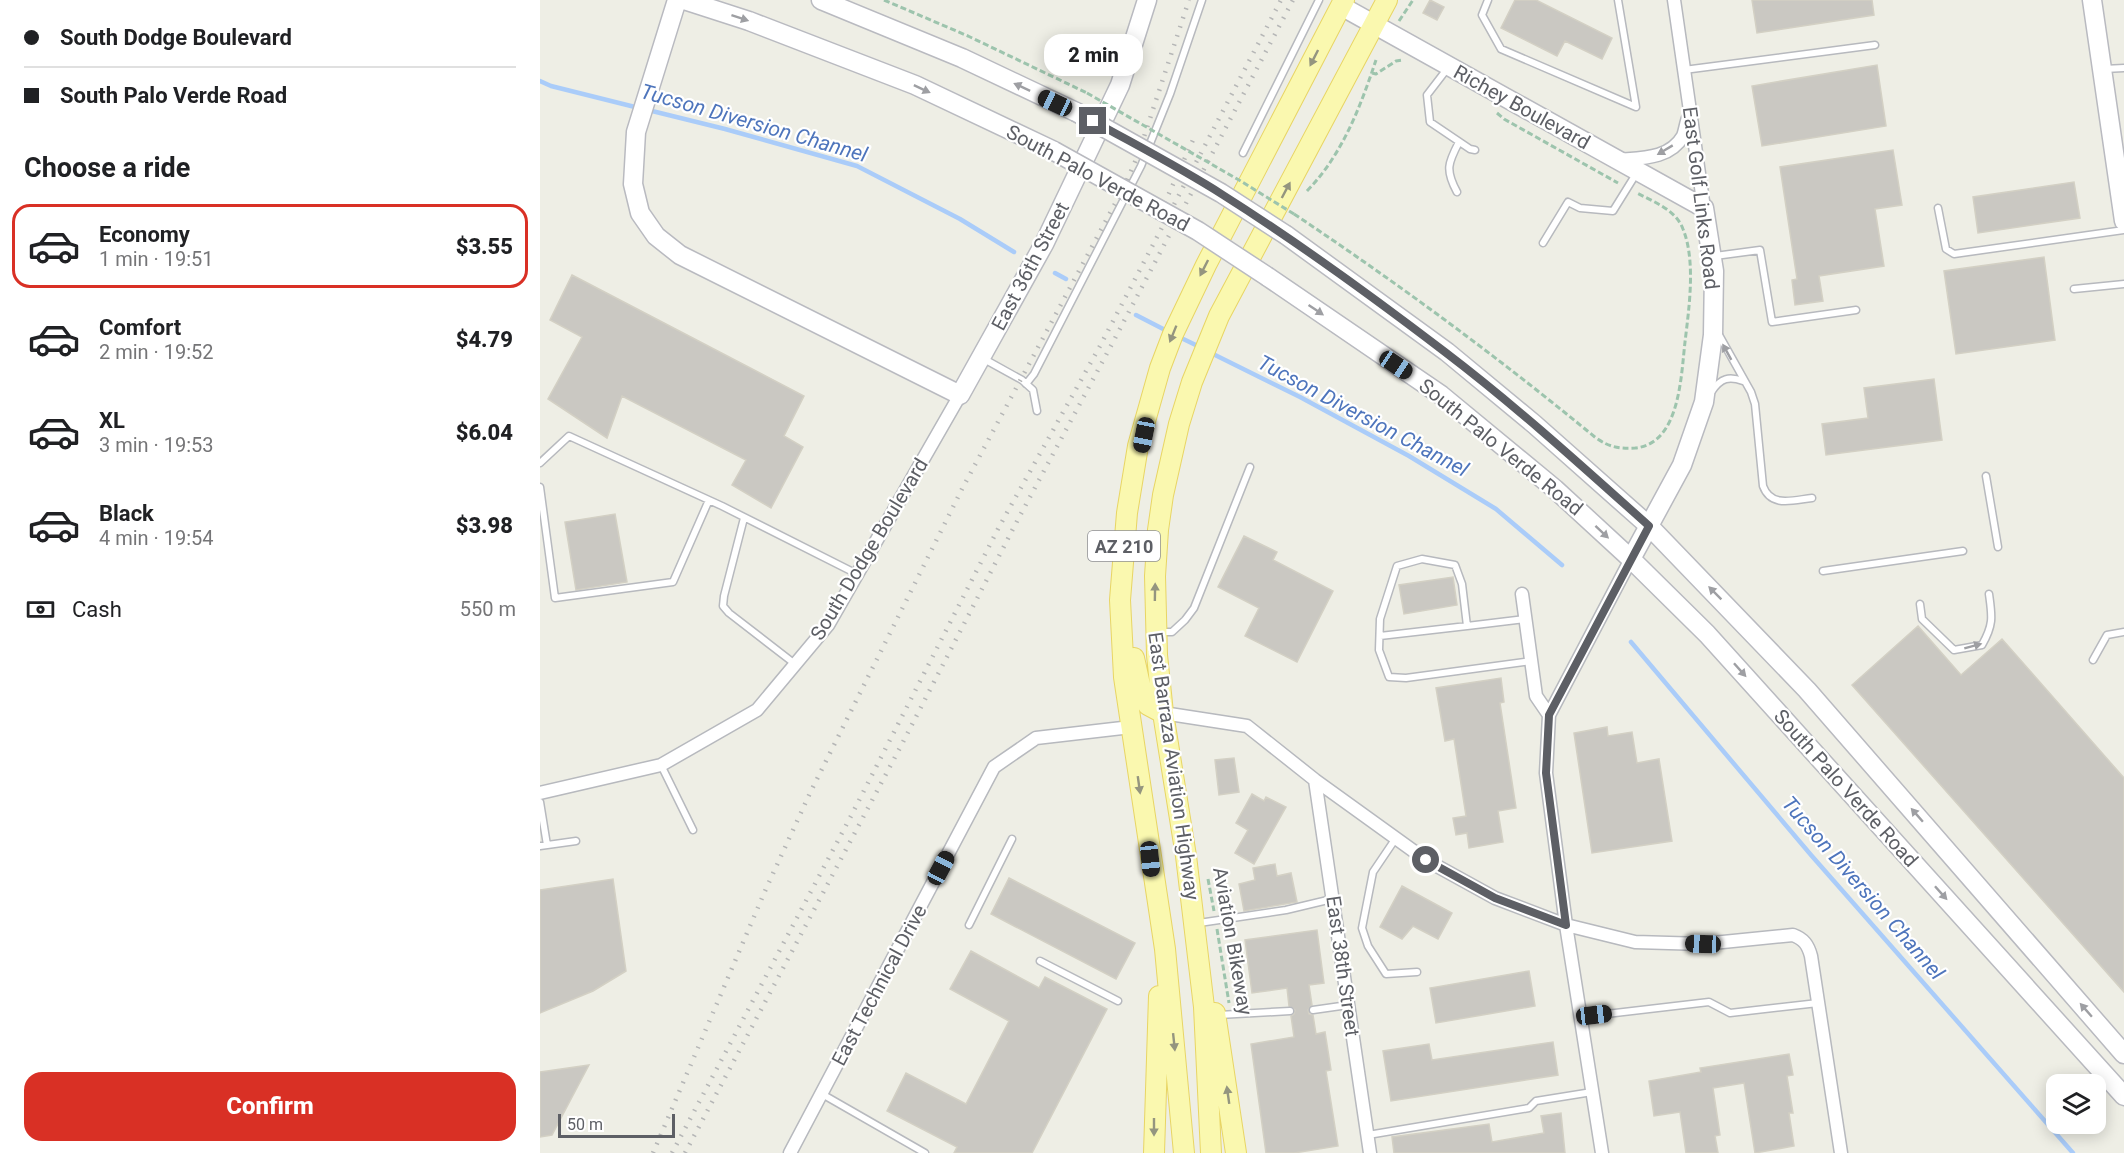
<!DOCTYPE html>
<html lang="en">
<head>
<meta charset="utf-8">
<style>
	:root { --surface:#fff; --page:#f2f2f2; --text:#202124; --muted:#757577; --line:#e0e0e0; --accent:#d93025 }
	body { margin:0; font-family:Roboto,sans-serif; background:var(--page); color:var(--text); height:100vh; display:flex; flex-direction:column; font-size:22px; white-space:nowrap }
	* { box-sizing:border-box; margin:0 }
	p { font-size:20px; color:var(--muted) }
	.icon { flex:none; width:33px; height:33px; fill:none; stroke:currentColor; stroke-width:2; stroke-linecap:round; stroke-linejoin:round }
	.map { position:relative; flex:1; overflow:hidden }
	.details { display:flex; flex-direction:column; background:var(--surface); width:540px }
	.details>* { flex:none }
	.guide { display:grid; align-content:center; height:132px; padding:0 24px; background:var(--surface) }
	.tools { position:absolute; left:1506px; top:1074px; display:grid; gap:12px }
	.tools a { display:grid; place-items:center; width:60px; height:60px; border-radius:12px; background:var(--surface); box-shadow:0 3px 15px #0003; font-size:30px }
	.scale { position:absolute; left:18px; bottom:15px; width:117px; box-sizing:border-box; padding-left:6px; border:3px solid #5d5f65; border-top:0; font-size:16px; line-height:21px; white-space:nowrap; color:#5d5f65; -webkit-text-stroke:4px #fff; paint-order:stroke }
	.end { position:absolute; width:27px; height:27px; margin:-14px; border:8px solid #5d5f65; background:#fff; box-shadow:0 0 0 3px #fff }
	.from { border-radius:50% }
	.bubble { position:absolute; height:42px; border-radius:18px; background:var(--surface); box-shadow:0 3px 15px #0003; font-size:20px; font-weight:800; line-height:42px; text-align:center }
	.car { position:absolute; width:18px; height:36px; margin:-18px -9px; border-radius:8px; box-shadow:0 0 4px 2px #0007; background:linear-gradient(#222 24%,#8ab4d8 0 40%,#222 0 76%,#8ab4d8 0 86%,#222 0) }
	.guide b { display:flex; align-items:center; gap:21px; height:57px; font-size:22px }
	.guide b+b { border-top:2px solid var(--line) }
	.guide i { width:15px; height:15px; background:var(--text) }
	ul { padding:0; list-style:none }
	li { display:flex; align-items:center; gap:18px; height:84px; margin:0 12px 9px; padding:0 12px; border:3px solid transparent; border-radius:18px }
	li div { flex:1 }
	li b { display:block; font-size:22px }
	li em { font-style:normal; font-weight:800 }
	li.active { border-color:var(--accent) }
	li>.icon { width:54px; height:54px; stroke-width:1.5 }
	h2 { padding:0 24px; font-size:27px; line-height:72px }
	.pay { display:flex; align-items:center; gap:15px; height:66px; padding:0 24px; font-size:22px }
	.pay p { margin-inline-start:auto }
	.cta { display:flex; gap:12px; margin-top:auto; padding:12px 24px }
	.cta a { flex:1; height:69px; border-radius:18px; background:var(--accent); color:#fff; font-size:24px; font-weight:800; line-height:69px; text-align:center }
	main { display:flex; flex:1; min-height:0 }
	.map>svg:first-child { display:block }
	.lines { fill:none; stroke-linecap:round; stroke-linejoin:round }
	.stream { stroke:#aaccf9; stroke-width:4.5 }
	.building { fill:#cac8c2; stroke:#d3d0c4; stroke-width:1.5 }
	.lane-casing { stroke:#b7b9be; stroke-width:9 }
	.street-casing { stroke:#b7b9be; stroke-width:15 }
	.secondary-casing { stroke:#b9bac0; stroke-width:21 }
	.primary-casing { stroke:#e8d564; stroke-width:22 }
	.path { stroke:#9dc4ad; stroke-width:3; stroke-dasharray:6 3; stroke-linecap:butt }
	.lane { stroke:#fff; stroke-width:6 }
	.street { stroke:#fff; stroke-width:12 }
	.secondary { stroke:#fff; stroke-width:18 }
	.primary { stroke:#faf8af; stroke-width:20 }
	.rail { stroke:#b5b6b6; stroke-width:4.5; stroke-dasharray:1.5 8; stroke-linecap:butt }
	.secondary-bridge-casing { stroke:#b9bac0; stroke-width:21; stroke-linecap:butt }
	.path-bridge { stroke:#9dc4ad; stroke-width:3; stroke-dasharray:6 3; stroke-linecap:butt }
	.secondary-bridge { stroke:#fff; stroke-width:18 }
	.oneway { fill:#9e9fa3 }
	.oneway2 { fill:#94957f }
	.route { stroke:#5d5f65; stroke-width:8 }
	.labels { text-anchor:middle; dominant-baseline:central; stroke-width:4.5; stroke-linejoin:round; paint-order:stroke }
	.shield { fill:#fff; stroke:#8e8f93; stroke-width:1.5 }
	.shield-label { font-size:18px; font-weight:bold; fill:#5d5f65 }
	.street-label { font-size:20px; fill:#5d5f65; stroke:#fff }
	.water-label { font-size:21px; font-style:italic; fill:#4e75bc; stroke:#fff }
</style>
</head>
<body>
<main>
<section class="details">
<div class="guide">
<b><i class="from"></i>South Dodge Boulevard</b>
<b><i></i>South Palo Verde Road</b>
</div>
<h2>Choose a ride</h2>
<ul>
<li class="active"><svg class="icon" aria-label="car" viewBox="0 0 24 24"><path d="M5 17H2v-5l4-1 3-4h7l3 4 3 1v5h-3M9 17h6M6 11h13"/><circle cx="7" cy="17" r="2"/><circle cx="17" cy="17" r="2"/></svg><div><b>Economy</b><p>1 min · 19:51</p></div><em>$3.55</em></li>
<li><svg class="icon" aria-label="car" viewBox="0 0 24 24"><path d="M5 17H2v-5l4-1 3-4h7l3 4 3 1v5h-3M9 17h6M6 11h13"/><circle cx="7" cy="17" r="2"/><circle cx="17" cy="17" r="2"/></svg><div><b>Comfort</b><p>2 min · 19:52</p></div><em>$4.79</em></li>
<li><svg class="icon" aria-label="car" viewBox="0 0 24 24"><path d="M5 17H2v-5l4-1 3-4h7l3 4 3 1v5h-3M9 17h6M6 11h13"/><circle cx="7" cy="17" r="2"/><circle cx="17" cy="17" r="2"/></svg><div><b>XL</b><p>3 min · 19:53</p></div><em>$6.04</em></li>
<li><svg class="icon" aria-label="car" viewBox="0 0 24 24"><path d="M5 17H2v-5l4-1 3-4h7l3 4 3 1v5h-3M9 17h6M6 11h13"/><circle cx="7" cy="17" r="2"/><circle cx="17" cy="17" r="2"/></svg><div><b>Black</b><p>4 min · 19:54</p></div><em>$3.98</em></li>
</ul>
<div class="pay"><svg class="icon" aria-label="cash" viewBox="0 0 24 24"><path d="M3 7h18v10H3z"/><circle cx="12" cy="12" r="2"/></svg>Cash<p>550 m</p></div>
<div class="cta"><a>Confirm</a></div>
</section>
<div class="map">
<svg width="1584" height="1153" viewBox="0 0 1584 1153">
	<rect width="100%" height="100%" fill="#eeeee5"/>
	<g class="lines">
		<path class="stream" d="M0 81 11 86 99 108
			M108 110 185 129 317 166 420 219 474 252
			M515 273 526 279
			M596 315 629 332
			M637 336 662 348
			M669 352 760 397 869 456 956 509 1022 565
			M1091 642 1271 855 1533 1153"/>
	</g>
	<path class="building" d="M890 0 904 7 897 20 883 13Z
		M975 0H996L1072 38 1062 59 1025 41 1017 56 961 28Z
		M1212 0H1332L1334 15 1217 33Z
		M1337 65 1346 126 1222 146 1212 86Z
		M1353 150 1362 205 1335 209 1344 266 1279 276 1283 301 1255 305 1252 280 1257 279 1240 167Z
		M1534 182 1540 218 1438 233 1433 197Z
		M1504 257 1515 340 1416 354 1404 271Z
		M32 275 264 396 244 436 263 447 231 508 192 485 206 460 82 396 67 438 8 399 42 337 10 320Z
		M1394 379 1402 440 1286 455 1282 424 1328 418 1324 388Z
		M75 514 87 582 36 590 25 522Z
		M704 536 737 552 733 560 793 591 757 662 705 636 719 608 678 587Z
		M913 577 917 605 864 614 859 585Z
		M1378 626 1421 675 1462 639 1584 778V992L1312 685Z
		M961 678 964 702 960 703 976 808 958 811 963 842 929 848 927 833 916 835 913 818 926 816 914 739 905 741 896 688Z
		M1067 727 1068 736 1092 732 1097 763 1119 759 1132 841 1052 853 1034 733Z
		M694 758 699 792 679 795 675 760Z
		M712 794 724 801 726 797 746 807 714 864 695 853 708 830 696 823Z
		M735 864 737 876 751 873 757 902 704 911 699 884 715 880 713 868Z
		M469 878 595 943 576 979 451 914Z
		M73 879 86 971 53 991 0 1013V890Z
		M862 886 912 913 898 939 873 926 862 939 840 927Z
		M777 930 784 983 769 985 772 1005 768 1010 769 1014 773 1015 776 1034 785 1032 791 1070 786 1071 798 1146 754 1153H726L711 1044 754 1037 751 1016 754 1014 755 1010 749 1006 747 988 712 993 705 940Z
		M431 951 499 988 505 977 567 1009 492 1153H414L417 1147 347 1111 366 1073 426 1104 469 1021 410 989Z
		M989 971 995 1006 896 1023 890 988Z
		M1013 1042 1018 1075 851 1101 843 1051 889 1044 892 1060Z
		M1249 1054 1253 1075 1247 1076 1253 1113H1249L1254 1146 1215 1153 1204 1083 1173 1088 1180 1135 1175 1136 1178 1153H1146L1140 1112 1114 1116 1109 1081 1161 1072 1160 1068Z
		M49 1065 12 1135 0 1137V1072Z
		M1021 1113 1025 1153H854L852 1137 949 1124 952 1142 1004 1133 1001 1116Z"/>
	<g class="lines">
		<defs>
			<path id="lane" d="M948 0 942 15 961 49 1096 107 1078 0
				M907 69 887 95 890 122 930 149 935 150
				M1564 69 1584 68
				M1144 70 1335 45
				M703 153 779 0
				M917 192C905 170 908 163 919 142
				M1398 208 1406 249 1414 254 1584 230
				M1003 243 1028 202 1040 208 1073 211 1096 174
				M1175 256 1220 250 1232 322 1316 310
				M1534 289 1584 284
				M1179 335 1211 392 1215 404 1223 486C1231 508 1253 500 1272 498
				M444 359 482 380 493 390 497 411
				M486 384 494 374 601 166 630 94 662 0
				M1172 391C1181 378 1189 376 1203 381
				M0 463 29 436 182 506 317 574
				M1446 476 1458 547
				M0 487 15 598 133 582 169 500
				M204 518 184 596 183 606 189 613 255 664
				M1283 571 1423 551
				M1380 604 1382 619 1414 650 1442 645C1454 624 1452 616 1449 594
				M985 619 927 626 922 584 915 565 882 559 857 566 840 619 839 650 849 677 866 678 991 661
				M619 632H632L645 620 654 608 710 467
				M840 636 927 626
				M1553 660 1567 635 1584 632
				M121 765 153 830
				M0 802 7 845
				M856 838 833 872 822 928 828 946 846 974 877 972
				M0 846 36 841
				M659 923 746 910 792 899
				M429 925 472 839
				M500 961 578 1001
				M773 1010 808 1005
				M679 1015 750 1011
				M1041 1017 1169 1002 1190 1013 1278 1003
				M282 1094 385 1153
				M828 1135 989 1108 996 1101 1052 1092"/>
			<path id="street" d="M1134 0 1164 208
				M1079 160C1101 158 1130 159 1143 136 1145 131 1146 123 1148 118
				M982 594 996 696 1009 715
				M623 713 707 726 775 780 886 860 955 898 1026 925 1095 942 1163 944 1253 935C1264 939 1268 945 1271 956L1301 1153
				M775 780 830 1153
				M0 793 121 765 217 710 288 625 420 395
				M250 1153 454 767 496 738 591 727
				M1062 1153 1026 925 1006 773 1009 715 1091 559"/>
			<path id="secondary" d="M137 0 96 132 93 184 100 213 116 236 140 255 420 395 504 244 580 85 607 0
				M144 0 209 21 375 85 514 151
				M281 0 422 58 536 112
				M1552 0 1584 221
				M801 6 1164 208 1174 271 1173 335 1164 402 1142 465 1091 559
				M746 235 907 352 994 424 1109 526 1267 690 1584 1054
				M728 277 901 395 1015 489 1091 559 1167 634 1584 1096"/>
			<path id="primary" d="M594 658 602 694 608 705 623 713
				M675 1013 696 1153
				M614 1153 619 996
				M644 1153 625 949 584 677 580 600 587 513 598 446 620 368 633 334 666 265 804 0
				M671 1153 664 1007 646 856 623 713 617 655 615 576 618 530 623 495 639 424 652 382 679 316 847 0"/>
		</defs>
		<use href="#lane" class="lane-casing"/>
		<use href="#street" class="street-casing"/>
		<use href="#secondary" class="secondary-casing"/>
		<use href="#primary" class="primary-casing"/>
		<path class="path" d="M344 0 428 36 547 93
			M859 21 873 0
			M832 73 836 74 856 61 863 60
			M957 113 964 119 1078 183
			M767 191C802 155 820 108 836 60
			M754 214C859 284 959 358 1056 438 1069 447 1079 449 1095 448 1140 444 1141 376 1145 342 1149 308 1156 261 1143 229 1136 210 1114 202 1097 193
			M668 879 674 911
			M677 929 689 1003"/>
		<use href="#lane" class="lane"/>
		<use href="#street" class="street"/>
		<use href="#secondary" class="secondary"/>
		<use href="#primary" class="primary"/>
		<path class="rail" d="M617 220 653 140
			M113 1153 225 891 270 793 422 489 584 187 598 155 649 0
			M132 1153 311 816 459 527 560 346 741 0
			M145 1153 363 742 475 525 573 342 753 0"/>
		<defs>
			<path id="secondary-bridge" d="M536 112 681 193 746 235
				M514 151 658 231 728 277"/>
		</defs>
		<use href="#secondary-bridge" class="secondary-bridge-casing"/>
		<path class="path-bridge" d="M547 93 699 180 754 214"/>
		<use href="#secondary-bridge" class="secondary-bridge"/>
	</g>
	<defs><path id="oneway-solid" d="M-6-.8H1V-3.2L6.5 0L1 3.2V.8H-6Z" transform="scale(1.5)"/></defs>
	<g class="oneway">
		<use href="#oneway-solid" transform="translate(200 18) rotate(18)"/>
		<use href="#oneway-solid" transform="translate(482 87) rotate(-155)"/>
		<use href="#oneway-solid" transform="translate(382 89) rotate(25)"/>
		<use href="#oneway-solid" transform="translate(1125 150) rotate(149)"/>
		<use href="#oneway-solid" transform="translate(776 310) rotate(34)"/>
		<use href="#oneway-solid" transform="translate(1187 352) rotate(-119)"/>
		<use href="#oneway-solid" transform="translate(1062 532) rotate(43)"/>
		<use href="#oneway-solid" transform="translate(1175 593) rotate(-135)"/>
		<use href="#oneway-solid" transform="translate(1433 646) rotate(-15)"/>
		<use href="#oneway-solid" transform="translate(1200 670) rotate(48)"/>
		<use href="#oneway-solid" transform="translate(1377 815) rotate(-131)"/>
		<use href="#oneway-solid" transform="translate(1401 893) rotate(48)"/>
		<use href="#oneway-solid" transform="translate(1546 1010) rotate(-131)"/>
	</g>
	<g class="oneway2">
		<use href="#oneway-solid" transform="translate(774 58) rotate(117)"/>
		<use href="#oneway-solid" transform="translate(746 190) rotate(-62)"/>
		<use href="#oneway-solid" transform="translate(664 268) rotate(117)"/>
		<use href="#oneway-solid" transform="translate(633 334) rotate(112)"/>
		<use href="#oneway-solid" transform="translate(615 592) rotate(-89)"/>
		<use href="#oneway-solid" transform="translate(599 785) rotate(82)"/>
		<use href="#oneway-solid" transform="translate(634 1042) rotate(84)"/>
		<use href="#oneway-solid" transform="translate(688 1095) rotate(-98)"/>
		<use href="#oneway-solid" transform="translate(614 1127) rotate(90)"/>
	</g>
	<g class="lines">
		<path class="route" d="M553 121C596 145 641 168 683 195 759 243 833 297 905 352 976 406 1042 466 1109 526L1009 715 1006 773 1026 925 955 898 886 860"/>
	</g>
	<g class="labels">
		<rect class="shield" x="548" y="531" width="72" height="30" rx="4.5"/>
		<g class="shield-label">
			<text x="584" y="546">AZ 210</text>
		</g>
		<g class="street-label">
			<text transform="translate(982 107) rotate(29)">Richey Boulevard</text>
			<text transform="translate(558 178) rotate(28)">South Palo Verde Road</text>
			<text transform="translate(1161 198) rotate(83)">East Golf Links Road</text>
			<text transform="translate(490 266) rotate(-62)">East 36th Street</text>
			<text transform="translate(961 447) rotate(39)">South Palo Verde Road</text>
			<text transform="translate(329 549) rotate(-59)">South Dodge Boulevard</text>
			<text transform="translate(634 766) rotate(82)">East Barraza Aviation Highway</text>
			<text transform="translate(1306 788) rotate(48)">South Palo Verde Road</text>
			<text transform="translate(693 941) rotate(80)">Aviation Bikeway</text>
			<text transform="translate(803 966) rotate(82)">East 38th Street</text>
			<text transform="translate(339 985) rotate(-62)">East Technical Drive</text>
		</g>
		<g class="water-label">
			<text transform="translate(214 123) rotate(16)">Tucson Diversion Channel</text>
			<text transform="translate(823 416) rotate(28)">Tucson Diversion Channel</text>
			<text transform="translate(1323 888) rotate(49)">Tucson Diversion Channel</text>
		</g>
	</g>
</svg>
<div class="tools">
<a><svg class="icon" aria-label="layers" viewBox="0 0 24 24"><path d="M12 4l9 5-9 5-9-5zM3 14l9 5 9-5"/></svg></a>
</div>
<div class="scale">50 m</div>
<i class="end from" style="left:886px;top:860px"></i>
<i class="end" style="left:553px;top:121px"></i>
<div class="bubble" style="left:504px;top:34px;width:99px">2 min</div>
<i class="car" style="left:515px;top:103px;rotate:295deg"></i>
<i class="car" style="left:856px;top:365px;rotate:124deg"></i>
<i class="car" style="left:604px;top:435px;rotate:191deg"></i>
<i class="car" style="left:610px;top:859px;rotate:174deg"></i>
<i class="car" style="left:401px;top:868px;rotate:28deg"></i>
<i class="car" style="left:1163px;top:944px;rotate:272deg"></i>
<i class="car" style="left:1054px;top:1015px;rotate:83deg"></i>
</div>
</main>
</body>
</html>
